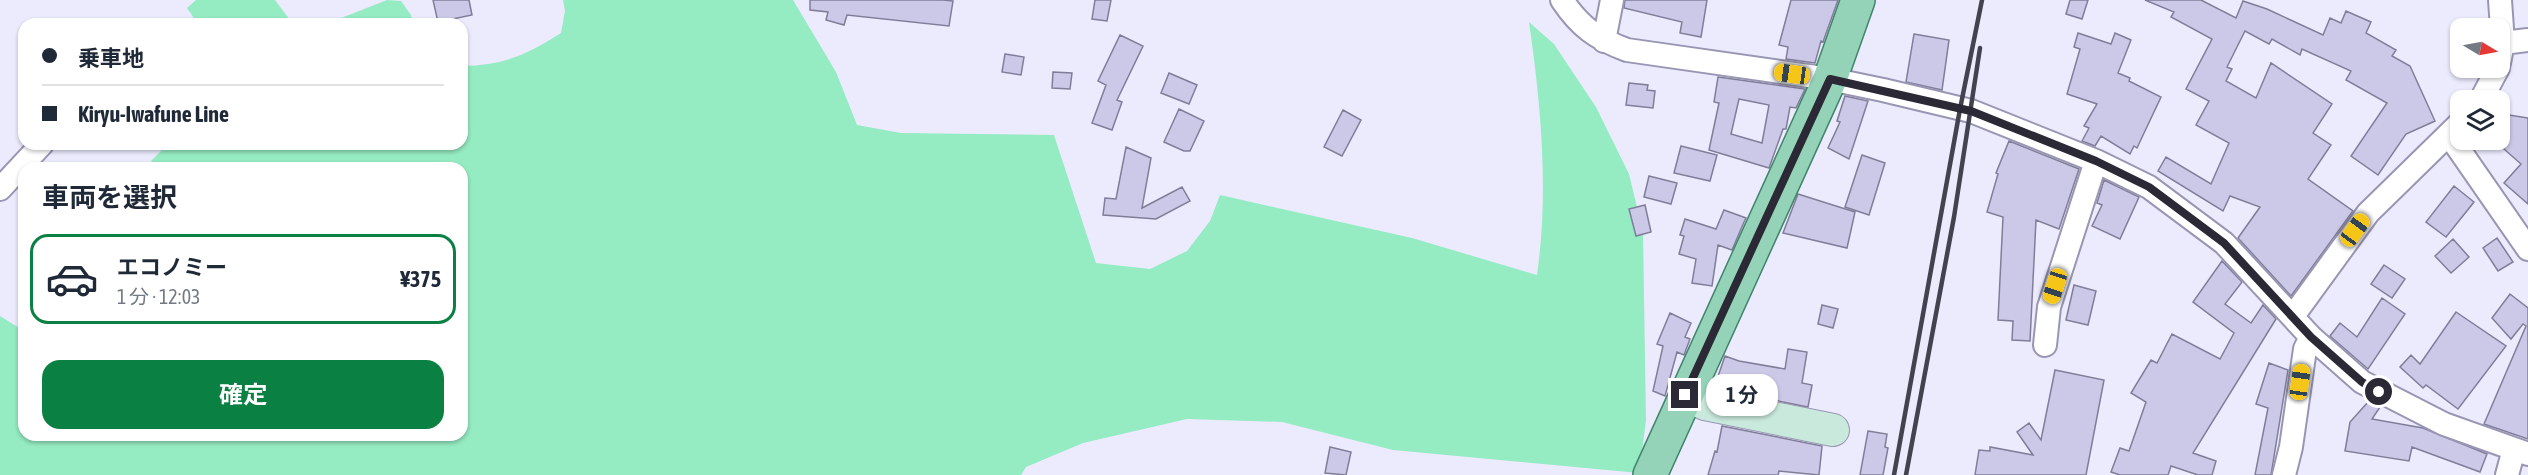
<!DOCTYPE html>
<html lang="ja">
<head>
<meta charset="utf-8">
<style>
	:root { --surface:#fff; --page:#f6f6f7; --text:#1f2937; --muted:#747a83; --line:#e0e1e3; --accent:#0b8043 }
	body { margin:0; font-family:"Asap Condensed","Noto Sans JP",sans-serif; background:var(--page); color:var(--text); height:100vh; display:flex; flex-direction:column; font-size:22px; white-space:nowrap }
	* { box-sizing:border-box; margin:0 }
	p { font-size:20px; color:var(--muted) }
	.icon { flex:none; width:33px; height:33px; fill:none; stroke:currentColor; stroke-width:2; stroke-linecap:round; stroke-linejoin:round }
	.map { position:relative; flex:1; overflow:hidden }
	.drawer { position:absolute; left:18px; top:162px; width:450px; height:279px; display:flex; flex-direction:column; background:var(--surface); border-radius:18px; box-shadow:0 2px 4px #0004 }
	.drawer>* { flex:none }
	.hud { position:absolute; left:18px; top:18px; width:450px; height:132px; border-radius:18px; box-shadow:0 2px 4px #0004; display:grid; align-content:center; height:132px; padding:0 24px; background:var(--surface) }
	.needle { width:39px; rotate:100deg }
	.buttons { position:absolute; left:2450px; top:18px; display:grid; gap:12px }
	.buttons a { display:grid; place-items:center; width:60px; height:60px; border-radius:12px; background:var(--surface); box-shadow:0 2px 4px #0004; font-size:30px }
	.end { position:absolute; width:27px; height:27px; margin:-14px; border:8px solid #2a2935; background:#fff; box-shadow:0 0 0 3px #fff }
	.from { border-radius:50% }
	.bubble { position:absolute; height:42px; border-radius:18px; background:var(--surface); box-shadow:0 2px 4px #0004; font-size:20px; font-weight:700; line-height:42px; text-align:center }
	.car { position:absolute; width:18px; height:36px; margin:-18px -9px; border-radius:8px; box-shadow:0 0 4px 2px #0007; background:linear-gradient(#f5c518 24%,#345 0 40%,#f5c518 0 76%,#345 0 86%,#f5c518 0) }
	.hud b { display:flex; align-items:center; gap:21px; height:57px; font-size:22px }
	.hud b+b { border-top:2px solid var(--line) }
	.hud i { width:15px; height:15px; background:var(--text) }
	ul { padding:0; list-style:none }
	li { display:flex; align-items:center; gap:18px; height:90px; margin:0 12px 9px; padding:0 12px; border:3px solid transparent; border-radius:18px }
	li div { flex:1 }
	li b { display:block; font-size:22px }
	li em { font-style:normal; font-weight:700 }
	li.on { border-color:var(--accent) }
	li>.icon { width:54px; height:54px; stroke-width:1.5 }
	h2 { padding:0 24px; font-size:27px; line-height:72px }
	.primary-button { display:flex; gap:12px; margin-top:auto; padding:12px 24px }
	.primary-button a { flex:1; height:69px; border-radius:18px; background:var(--accent); color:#fff; font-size:24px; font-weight:700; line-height:69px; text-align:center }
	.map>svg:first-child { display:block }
	.green { fill:#95ebc2 }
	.building { fill:#ccc9e8; stroke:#807d99; stroke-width:1.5; fill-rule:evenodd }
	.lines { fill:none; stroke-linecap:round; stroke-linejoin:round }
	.street-casing { stroke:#9996b4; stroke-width:26 }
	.secondary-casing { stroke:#9996b4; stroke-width:34 }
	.primary-casing { stroke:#40846c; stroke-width:36 }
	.street { stroke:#fff; stroke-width:22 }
	.secondary { stroke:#c9e9dc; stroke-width:32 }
	.primary { stroke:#94d3b8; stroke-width:33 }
	.rail { stroke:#43424f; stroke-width:4.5 }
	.route { stroke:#2a2935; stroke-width:8 }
</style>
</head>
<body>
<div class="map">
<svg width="2528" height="475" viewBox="0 0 2528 475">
	<rect width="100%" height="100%" fill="#ecebfe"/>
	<path class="green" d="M196 0H275L293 24H198L187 8Z
		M387 0 401 1 411 15 413 24H326Z
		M563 0H793L836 72 857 125 901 133 1054 135 1096 263 1150 269 1187 251 1210 221 1220 195 1412 238 1537 275C1549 191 1541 105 1529 22L1554 44 1596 107 1629 174 1643 232 1646 421 1639 473 1393 450 1282 422 1187 419 1083 443 1026 467 1021 475H0V316L24 331V435H462V168H156L151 161 168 144H462V66C505 65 526 55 561 33L565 11Z"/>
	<path class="building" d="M433 0H469L472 15 438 22Z
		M810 0H943L953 1 949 26 847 15 844 25 826 20 828 12 810 10Z
		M1095 0H1111L1107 21 1092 19Z
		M1625 0H1707L1701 37 1680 33 1682 22 1624 8Z
		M1791 0H1838L1823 42 1821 41 1815 63 1786 59 1788 47 1779 45Z
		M2070 0H2088L2082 19 2066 14Z
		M2145 0H2201L2236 18 2243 1 2267 9 2323 35 2330 18 2341 23 2346 11 2371 22 2366 33 2396 50 2392 56 2410 66 2435 121 2406 134 2378 175 2351 156 2387 103 2346 80 2351 71 2302 49 2300 55 2272 39 2269 44 2245 31 2227 67 2232 69 2226 81 2256 98 2271 63 2332 104 2313 133 2331 145 2308 179 2353 211 2291 296 2238 238 2260 207 2230 196 2223 211 2158 171 2166 157 2211 184 2229 143 2196 125 2209 101 2186 89 2212 39 2171 17 2174 12Z
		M2078 33 2111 44 2115 33 2131 40 2118 73 2130 78 2129 81 2161 97 2137 148 2134 146 2130 154 2101 136 2095 146 2082 141 2089 128 2084 126 2097 104 2067 94 2080 49 2074 47Z
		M1914 34 1949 40 1942 90 1906 82Z
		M1120 35 1143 46 1117 100 1122 102 1112 130 1092 123 1106 85 1098 81Z
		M1005 54 1024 57 1021 75 1002 72Z
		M1053 72 1072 73 1070 89 1052 88Z
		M1169 73 1197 85 1189 104 1161 93Z
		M1718 77 1805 89 1796 108 1790 107 1786 129H1783L1769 168 1709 150 1719 103 1714 102ZM1739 99 1769 105 1762 143 1731 134Z
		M1629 83 1648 85 1647 90 1655 91 1653 108 1626 105Z
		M1845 96 1868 101 1849 159 1828 148 1840 122 1837 121Z
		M1179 109 1204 121 1190 151H1184L1164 142Z
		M1343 110 1361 120 1342 156 1324 147Z
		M2509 115 2528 118V204L2504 183 2521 164 2496 142 2507 130Z
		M2009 141 2079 169 2059 229 2036 220 2030 341 2012 340 2013 321 1998 320 2003 217 1987 212 1998 174 1996 173Z
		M1681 146 1717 155 1710 181 1674 173Z
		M1126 147 1151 158 1142 208 1182 187 1190 201 1156 219 1103 215 1105 198 1116 199Z
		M1862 155 1885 163 1869 215 1845 207Z
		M1649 176 1677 183 1671 204 1644 197Z
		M2104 180 2139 197 2120 239 2092 226 2102 205 2097 203Z
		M2454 186 2474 202 2446 237 2426 222Z
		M1798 194 1855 212 1847 248 1783 233Z
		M1645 205 1651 232 1636 236 1629 209Z
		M1724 210 1746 218 1744 222 1732 250 1718 245 1712 286 1692 283 1696 259 1679 254 1684 236 1680 235 1685 219 1716 229Z
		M2497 238 2513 262 2498 271 2483 248Z
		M2453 239 2469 257 2451 273 2435 256Z
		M2222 261 2242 282 2225 304 2251 323 2263 305 2276 319 2193 453 2216 461 2212 475H2198L2171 466 2168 475H2120L2111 472 2120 448 2129 451 2146 402 2131 393 2151 360 2157 363 2172 334 2220 359 2234 333 2193 302Z
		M2384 265 2405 279 2392 298 2371 284Z
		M2074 285 2096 291 2088 325 2066 320Z
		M2510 294 2528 308V439L2484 424 2526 326 2523 324 2511 339 2492 318Z
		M2382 298 2405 314 2368 369 2330 336 2340 323 2357 337Z
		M1822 305 1838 309 1833 328 1818 324Z
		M2456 312 2506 346 2458 409 2426 385 2423 388 2400 367 2411 355 2420 364Z
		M1670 313 1691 323 1685 337 1690 339 1684 355 1677 352 1665 396 1653 391 1663 346 1657 344Z
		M1788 349 1807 352 1802 383 1812 385 1808 407 1714 388 1725 356 1739 361 1785 369Z
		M2269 363 2288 370 2271 475H2255L2268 408 2256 404Z
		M2055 370 2104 380 2086 475H1975L1979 450 1990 451V447L2033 455 2017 432 2029 423 2041 440Z
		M2369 401 2380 407 2372 419 2423 428 2487 454 2480 472 2412 447 2409 461 2345 451 2350 422Z
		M1722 426 1822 446 1819 475 1779 471 1778 475H1708L1715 451 1717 452Z
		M1868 431 1887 434 1885 447 1888 448 1883 475H1860Z
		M1330 447 1351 452 1346 475 1325 473Z"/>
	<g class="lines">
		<defs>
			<path id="street" d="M1562 0C1580 27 1597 39 1627 50L1830 79 1883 90 1971 111 2096 161 2149 187 2224 243 2311 337 2362 382 2444 424 2528 454
				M1604 41 1612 0
				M2503 43 2528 40
				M2499 63 2503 43 2500 0
				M2481 100 2498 68
				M2449 135 2528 249
				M0 189 42 144
				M2293 316 2368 213 2460 123
				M2045 345 2049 307 2096 161
				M2284 475 2291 447 2305 349 2311 337
				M2507 475 2514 449"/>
			<path id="secondary" d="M1685 395 1705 404 1833 430"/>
			<path id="primary" d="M1650 475 1830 79 1858 0"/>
		</defs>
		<use href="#street" class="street-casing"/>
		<use href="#secondary" class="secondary-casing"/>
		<use href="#primary" class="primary-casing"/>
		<use href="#street" class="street"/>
		<use href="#secondary" class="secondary"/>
		<use href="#primary" class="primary"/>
		<path class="rail" d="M1894 475 1960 109 1982 0
			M1906 475 1954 217 1980 48"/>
	</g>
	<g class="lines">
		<path class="route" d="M1685 395 1830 79 1971 111 2096 161 2149 187 2224 243 2311 337 2362 382 2379 392"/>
	</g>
</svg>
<div class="buttons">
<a><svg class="needle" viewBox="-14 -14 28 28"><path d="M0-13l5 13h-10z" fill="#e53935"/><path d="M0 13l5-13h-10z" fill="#747a83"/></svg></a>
<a><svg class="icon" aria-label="layers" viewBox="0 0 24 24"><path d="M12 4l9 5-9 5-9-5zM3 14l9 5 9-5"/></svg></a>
</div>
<i class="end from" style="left:2379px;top:392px"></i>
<i class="end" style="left:1685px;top:395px"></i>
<div class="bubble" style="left:1706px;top:374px;width:72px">1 分</div>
<i class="car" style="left:1792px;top:74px;rotate:278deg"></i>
<i class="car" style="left:2355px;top:230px;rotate:36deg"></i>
<i class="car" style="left:2055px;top:286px;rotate:198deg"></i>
<i class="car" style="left:2300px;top:382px;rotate:8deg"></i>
<div class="hud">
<b><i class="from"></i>乗車地</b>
<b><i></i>Kiryu-Iwafune Line</b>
</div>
<section class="drawer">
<h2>車両を選択</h2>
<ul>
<li class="on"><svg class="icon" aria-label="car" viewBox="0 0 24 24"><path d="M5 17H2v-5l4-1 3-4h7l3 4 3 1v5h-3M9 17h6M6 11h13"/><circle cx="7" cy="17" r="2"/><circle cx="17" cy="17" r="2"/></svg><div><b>エコノミー</b><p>1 分 · 12:03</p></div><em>¥375</em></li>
</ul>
<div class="primary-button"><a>確定</a></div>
</section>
</div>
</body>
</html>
